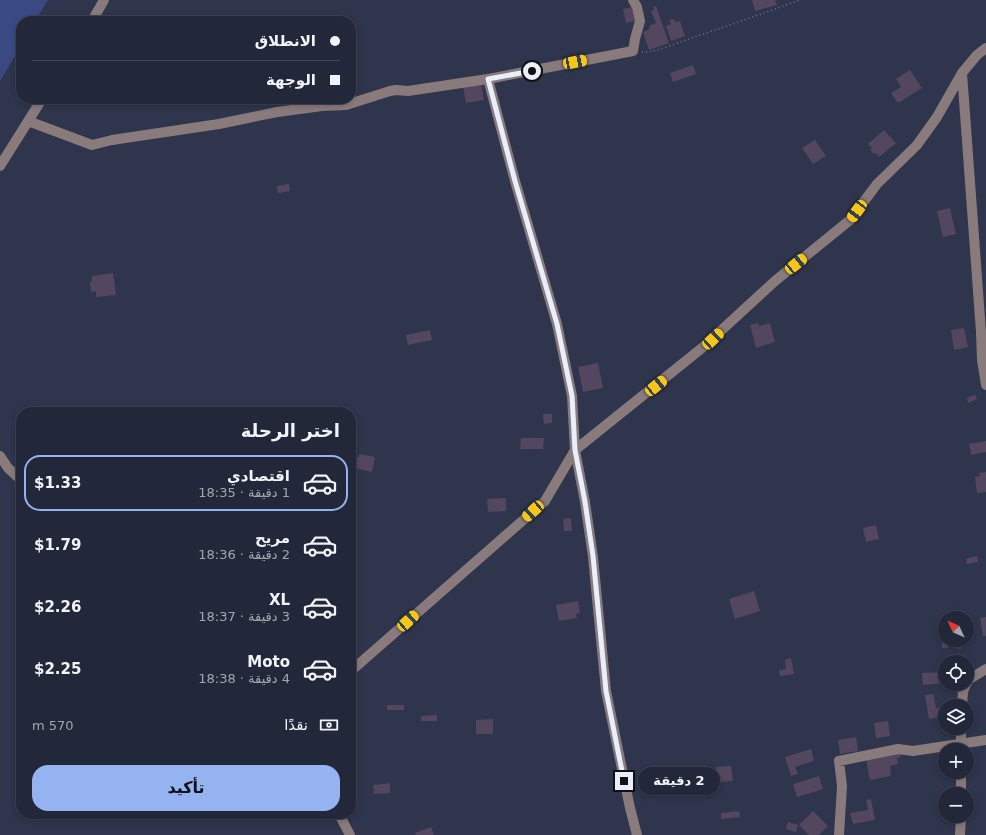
<!DOCTYPE html>
<html lang="ar">
<head>
<meta charset="utf-8">
<style>
	:root { --surface:#222839; --page:#2a3041; --text:#f1f3f6; --muted:#a2a6ae; --line:#3f4453; --accent:#95b2f1 }
	body { margin:0; font-family:"DejaVu Sans","Noto Sans Arabic",sans-serif; background:var(--page); color:var(--text); direction:rtl; height:100vh; display:flex; flex-direction:column; font-size:15px; white-space:nowrap }
	* { box-sizing:border-box; margin:0 }
	p { font-size:13px; color:var(--muted) }
	.icon { flex:none; width:22px; height:22px; fill:none; stroke:currentColor; stroke-width:2; stroke-linecap:round; stroke-linejoin:round }
	.map { position:relative; flex:1; overflow:hidden; direction:ltr }
	.details { position:absolute; left:16px; top:407px; width:340px; height:412px; display:flex; flex-direction:column; background:var(--surface); border-radius:16px; box-shadow:0 2px 6px #0003,0 0 0 1px var(--line); direction:rtl }
	.details>* { flex:none }
	.guide { position:absolute; left:16px; top:16px; width:340px; height:88px; border-radius:16px; box-shadow:0 2px 6px #0003,0 0 0 1px var(--line); direction:rtl; display:grid; align-content:center; height:88px; padding:0 16px; background:var(--surface) }
	.needle { width:26px; rotate:314deg }
	.tools { position:absolute; left:938px; top:611px; display:grid; gap:8px }
	.tools a { display:grid; place-items:center; width:36px; height:36px; border-radius:50%; background:var(--surface); box-shadow:0 2px 6px #0003,0 0 0 1px var(--line); font-size:20px }
	.end { position:absolute; width:18px; height:18px; margin:-9px; border:5px solid #e9eefd; background:#111; box-shadow:0 0 0 2px #111 }
	.from { border-radius:50% }
	.bubble { position:absolute; height:28px; border-radius:14px; background:var(--surface); box-shadow:0 2px 6px #0003,0 0 0 1px var(--line); font-size:13px; font-weight:700; line-height:28px; text-align:center; direction:rtl }
	.car { position:absolute; width:12px; height:24px; margin:-12px -6px; border-radius:5px; box-shadow:0 0 3px 1px #0007; background:linear-gradient(#f5c518 24%,#345 0 40%,#f5c518 0 76%,#345 0 86%,#f5c518 0) }
	.guide b { display:flex; align-items:center; gap:14px; height:38px; font-size:15px }
	.guide b+b { border-top:1px solid var(--line) }
	.guide i { width:10px; height:10px; background:var(--text) }
	ul { padding:0; list-style:none }
	li { display:flex; align-items:center; gap:12px; height:56px; margin:0 8px 6px; padding:0 8px; border:2px solid transparent; border-radius:16px }
	li div { flex:1 }
	li b { display:block; font-size:15px }
	li em { font-style:normal; font-weight:700 }
	li.current { border-color:var(--accent) }
	li>.icon { width:36px; height:36px; stroke-width:1.5 }
	h2 { padding:0 16px; font-size:18px; line-height:48px }
	.pay { display:flex; align-items:center; gap:10px; height:44px; padding:0 16px; font-size:15px }
	.pay p { margin-inline-start:auto }
	.cta { display:flex; gap:8px; margin-top:auto; padding:8px 16px }
	.cta a { flex:1; height:46px; border-radius:16px; background:var(--accent); color:#111; font-size:16px; font-weight:700; line-height:46px; text-align:center }
	.map>svg:first-child { display:block }
	.green { fill:#3a4982 }
	.building { fill:#52475f }
	.lines { fill:none; stroke-linecap:round; stroke-linejoin:round }
	.path { stroke:#71778c; stroke-width:1.5; stroke-dasharray:1 3; stroke-linecap:butt }
	.minor { stroke:#897a7b; stroke-width:10 }
	.route { stroke:#e9eefd; stroke-width:5 }
</style>
</head>
<body>
<div class="map">
<svg width="986" height="835" viewBox="0 0 986 835">
	<rect width="100%" height="100%" fill="#2e354c"/>
	<path class="green" d="M0 0H48L35 21H21V46L0 81Z"/>
	<path class="building" d="M752 0H775L777 5 755 11Z
		M656 6 669 43 649 50 643 32 650 29 649 26 656 23 651 11 654 10 653 7Z
		M632 7 635 21 626 23 623 9Z
		M674 19 675 22 680 21 685 36 671 41 666 26 671 24 669 20Z
		M693 65 696 74 673 82 670 73Z
		M910 70 922 88 898 103 891 93 901 87 896 79Z
		M354 80 356 97 351 98V81Z
		M481 83 484 100 466 103 463 87Z
		M884 130 896 143 879 157 876 153 874 154 870 150 872 148 868 144Z
		M815 140 826 156 813 164 802 148Z
		M289 184 290 191 278 193 277 186Z
		M950 208 956 234 943 237 937 211Z
		M113 273 116 295 96 297V291L91 292 90 282 92 281V276Z
		M758 323 759 326 770 323 775 342 756 348 750 325Z
		M964 328 968 347 954 350 951 330Z
		M430 330 432 340 408 345 406 335Z
		M598 363 603 388 583 392 578 367Z
		M975 395 977 399 968 403 967 398Z
		M543 414H552V423L544 424Z
		M521 438H544L543 449H520Z
		M986 441V452L971 455 969 444Z
		M359 454 375 457 372 472 355 468 356 464H352L354 457 358 458Z
		M986 472V492L977 493 975 477 980 476 979 473Z
		M506 498V511L488 512 487 499Z
		M571 518 572 531H564L563 519Z
		M876 525 879 539 866 542 863 528Z
		M977 556 978 562 967 564 966 559Z
		M754 591 760 611 735 619 729 599Z
		M578 601 580 613 576 614 577 618 559 621 556 605Z
		M986 617V636H983L980 618Z
		M942 640H948V648H942Z
		M957 640H963L961 649 955 648Z
		M791 658 794 674 780 676 779 670 786 669 785 660Z
		M945 672V683L923 685 922 673Z
		M933 694 936 708 942 707 943 716 929 719 925 695Z
		M387 705H404V710H387Z
		M437 715V721H421V716Z
		M493 719V734H476V720Z
		M888 721 890 736 876 738 874 723Z
		M856 737 858 751 840 754 838 740Z
		M811 749 814 761 795 767 798 774 791 776 785 757Z
		M900 753 901 757 897 758 898 764 890 766 891 776 870 780 866 759Z
		M731 766 733 781 718 782 716 767Z
		M819 776 823 789 797 797 793 784Z
		M390 783V793L374 794 373 785Z
		M871 799 875 820 853 824 850 813 868 810 866 800Z
		M739 811 740 817 721 819V813Z
		M813 811 828 826 819 835H809L799 825Z
		M788 822 798 825 796 832 786 829Z
		M431 827 434 835H416L415 833Z"/>
	<g class="lines">
		<path class="path" d="M642 52C654 53 674 44 686 40 724 27 762 14 800 0"/>
		<path class="minor" d="M92 21 104 0
			M962 73 981 332 982 360 986 385
			M488 79 515 181 557 324 572 396 575 450 585 502 593 557 606 691 630 808 637 835
			M28 121 92 145 112 140 219 124 277 112 322 106 346 105 390 91 396 90 408 91 488 79 633 51 635 39 640 21 637 7 633 0
			M0 166 42 99
			M0 456 8 468 21 480
			M351 671 545 501 575 450 702 348 775 281 850 220 877 184 917 145 937 117 962 73 977 55 986 48
			M967 683 968 680 986 669
			M962 706 963 692 966 684
			M961 750V728
			M961 794V772
			M339 814 350 835
			M839 835 842 786 839 761 898 749 913 751 986 740
			M960 835 961 816"/>
	</g>
	<g class="lines">
		<path class="route" d="M532 71 488 79 515 181 557 324 572 396 575 450 585 502 593 556 606 691 624 781"/>
	</g>
</svg>
<div class="tools">
<a><svg class="needle" viewBox="-14 -14 28 28"><path d="M0-13l5 13h-10z" fill="#e53935"/><path d="M0 13l5-13h-10z" fill="#a2a6ae"/></svg></a>
<a><svg class="icon" aria-label="locate" viewBox="0 0 24 24"><circle cx="12" cy="12" r="6"/><path d="M12 2v4M12 18v4M2 12h4M18 12h4"/></svg></a>
<a><svg class="icon" aria-label="layers" viewBox="0 0 24 24"><path d="M12 4l9 5-9 5-9-5zM3 14l9 5 9-5"/></svg></a>
<a>+</a>
<a>−</a>
</div>
<i class="end from" style="left:532px;top:71px"></i>
<i class="end" style="left:624px;top:781px"></i>
<div class="bubble" style="left:638px;top:767px;width:82px">2 دقيقة</div>
<i class="car" style="left:575px;top:62px;rotate:79deg"></i>
<i class="car" style="left:857px;top:211px;rotate:217deg"></i>
<i class="car" style="left:796px;top:264px;rotate:51deg"></i>
<i class="car" style="left:713px;top:339px;rotate:47deg"></i>
<i class="car" style="left:656px;top:386px;rotate:51deg"></i>
<i class="car" style="left:533px;top:511px;rotate:228deg"></i>
<i class="car" style="left:408px;top:621px;rotate:48deg"></i>
<div class="guide">
<b><i class="from"></i>الانطلاق</b>
<b><i></i>الوجهة</b>
</div>
<section class="details">
<h2>اختر الرحلة</h2>
<ul>
<li class="current"><svg class="icon" aria-label="car" viewBox="0 0 24 24"><path d="M5 17H2v-5l4-1 3-4h7l3 4 3 1v5h-3M9 17h6M6 11h13"/><circle cx="7" cy="17" r="2"/><circle cx="17" cy="17" r="2"/></svg><div><b>اقتصادي</b><p>1 دقيقة · 18:35</p></div><em>$1.33</em></li>
<li><svg class="icon" aria-label="car" viewBox="0 0 24 24"><path d="M5 17H2v-5l4-1 3-4h7l3 4 3 1v5h-3M9 17h6M6 11h13"/><circle cx="7" cy="17" r="2"/><circle cx="17" cy="17" r="2"/></svg><div><b>مريح</b><p>2 دقيقة · 18:36</p></div><em>$1.79</em></li>
<li><svg class="icon" aria-label="car" viewBox="0 0 24 24"><path d="M5 17H2v-5l4-1 3-4h7l3 4 3 1v5h-3M9 17h6M6 11h13"/><circle cx="7" cy="17" r="2"/><circle cx="17" cy="17" r="2"/></svg><div><b>XL</b><p>3 دقيقة · 18:37</p></div><em>$2.26</em></li>
<li><svg class="icon" aria-label="car" viewBox="0 0 24 24"><path d="M5 17H2v-5l4-1 3-4h7l3 4 3 1v5h-3M9 17h6M6 11h13"/><circle cx="7" cy="17" r="2"/><circle cx="17" cy="17" r="2"/></svg><div><b>Moto</b><p>4 دقيقة · 18:38</p></div><em>$2.25</em></li>
</ul>
<div class="pay"><svg class="icon" aria-label="cash" viewBox="0 0 24 24"><path d="M3 7h18v10H3z"/><circle cx="12" cy="12" r="2"/></svg>نقدًا<p>570 m</p></div>
<div class="cta"><a>تأكيد</a></div>
</section>
</div>
</body>
</html>
